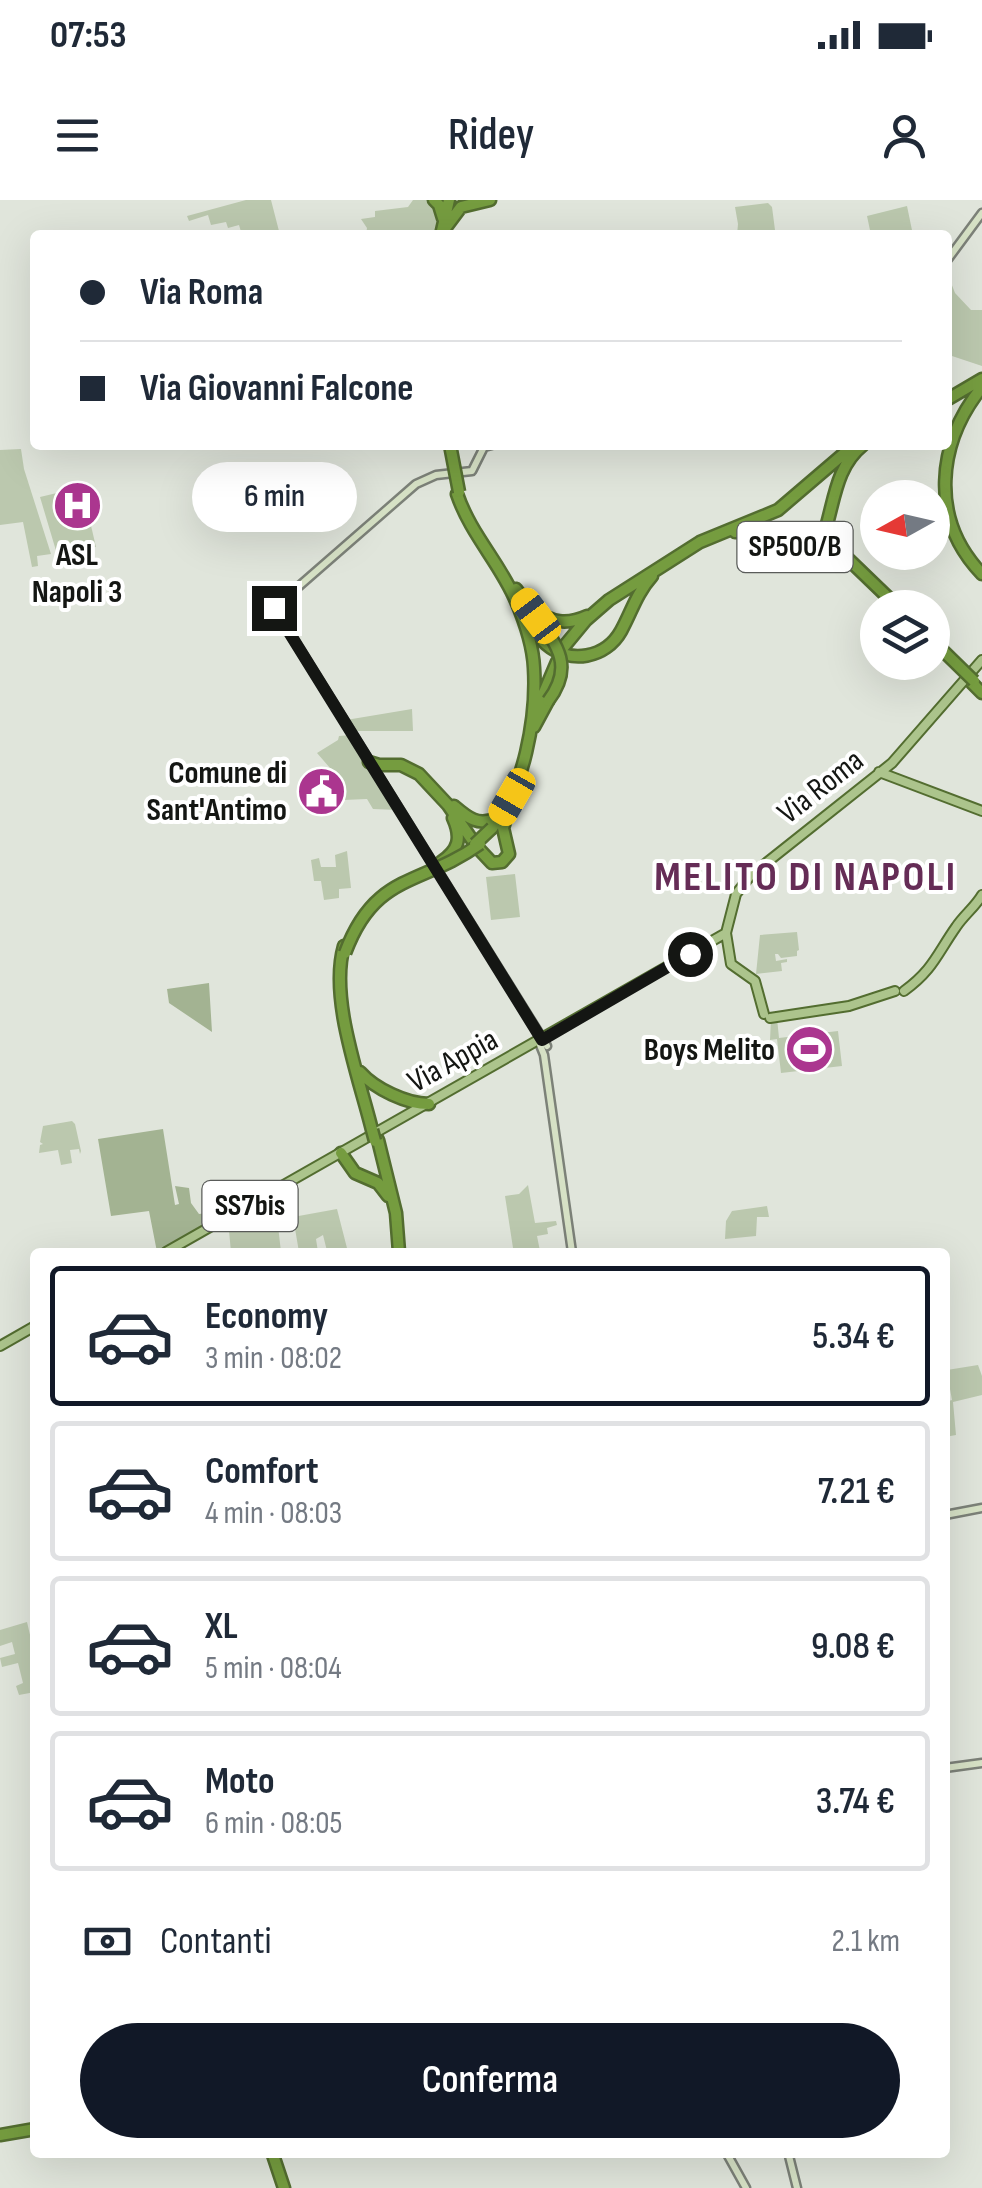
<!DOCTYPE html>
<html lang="it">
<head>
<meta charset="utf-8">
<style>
	:root { --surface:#fff; --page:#f2f2f3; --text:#1f2937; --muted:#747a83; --line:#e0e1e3; --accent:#111827 }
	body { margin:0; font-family:"Sofia Sans Condensed",sans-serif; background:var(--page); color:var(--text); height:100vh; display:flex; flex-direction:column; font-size:38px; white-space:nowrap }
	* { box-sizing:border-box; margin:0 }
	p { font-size:32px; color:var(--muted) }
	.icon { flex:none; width:55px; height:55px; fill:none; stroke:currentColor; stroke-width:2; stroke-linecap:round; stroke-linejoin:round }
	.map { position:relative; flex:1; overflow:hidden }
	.side { position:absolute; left:30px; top:1048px; width:920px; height:910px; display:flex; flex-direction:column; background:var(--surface); border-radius:10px; box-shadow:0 10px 40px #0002 }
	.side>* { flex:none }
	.guide { position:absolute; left:30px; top:30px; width:922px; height:220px; border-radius:10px; box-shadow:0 10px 40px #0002; display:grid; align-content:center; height:220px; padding:0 50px; background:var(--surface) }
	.needle { width:65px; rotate:262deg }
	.fabs { position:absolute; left:860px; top:280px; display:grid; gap:20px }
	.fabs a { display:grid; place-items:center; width:90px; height:90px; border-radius:50%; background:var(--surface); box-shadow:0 10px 40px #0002; font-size:50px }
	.end { position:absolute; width:45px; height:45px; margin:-22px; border:12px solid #141613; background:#fff; box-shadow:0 0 0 5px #fff }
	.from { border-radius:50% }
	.bubble { position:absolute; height:70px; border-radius:35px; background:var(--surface); box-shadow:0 10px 40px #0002; font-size:32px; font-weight:600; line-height:70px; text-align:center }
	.car { position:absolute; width:30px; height:60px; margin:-30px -15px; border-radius:12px; box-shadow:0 0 8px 2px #0007; background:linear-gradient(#f5c518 24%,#345 0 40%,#f5c518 0 76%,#345 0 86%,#f5c518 0) }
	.guide b { display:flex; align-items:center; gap:35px; height:95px; font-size:38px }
	.guide b+b { border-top:2px solid var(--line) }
	.guide i { width:25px; height:25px; background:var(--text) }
	ul { padding:18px 0 0; list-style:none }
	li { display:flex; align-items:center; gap:30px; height:140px; margin:0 20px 15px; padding:0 30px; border:5px solid var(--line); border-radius:10px }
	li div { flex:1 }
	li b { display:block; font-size:38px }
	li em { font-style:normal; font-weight:600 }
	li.selected { border-color:var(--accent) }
	li>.icon { width:90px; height:90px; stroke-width:1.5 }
	.pay { display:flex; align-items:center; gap:25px; height:110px; padding:0 50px; font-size:38px }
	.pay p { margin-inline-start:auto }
	.action { display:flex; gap:20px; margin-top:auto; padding:20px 50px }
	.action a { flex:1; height:115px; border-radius:60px; background:var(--accent); color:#fff; font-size:40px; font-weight:600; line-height:115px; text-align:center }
	.status { display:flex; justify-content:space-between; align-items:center; height:70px; padding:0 50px; background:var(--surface); direction:ltr }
	.status svg { height:28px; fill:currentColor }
	header { display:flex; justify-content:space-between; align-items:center; height:130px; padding:0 50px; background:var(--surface); font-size:45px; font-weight:600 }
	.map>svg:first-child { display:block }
	.green { fill:#bbc8ae }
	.forest { fill:#a3b392 }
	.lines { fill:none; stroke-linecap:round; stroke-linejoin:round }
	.secondary-casing { stroke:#7c8178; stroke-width:11 }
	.primary-casing { stroke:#536d30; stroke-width:12 }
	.highway-casing { stroke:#536d30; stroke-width:15 }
	.secondary { stroke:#d6e1c5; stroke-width:6 }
	.primary { stroke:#acc48c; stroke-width:8 }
	.highway { stroke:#759c3f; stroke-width:10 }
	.highway-bridge-casing { stroke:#536d30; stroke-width:15; stroke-linecap:butt }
	.highway-bridge { stroke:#759c3f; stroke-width:10 }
	.route { stroke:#141613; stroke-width:12 }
	.labels { text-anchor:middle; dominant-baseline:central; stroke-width:8; stroke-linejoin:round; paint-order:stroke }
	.shield { fill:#fff; stroke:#5a5c5a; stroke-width:2.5 }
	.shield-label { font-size:30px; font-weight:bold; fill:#141613 }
	.poi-label { font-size:32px; font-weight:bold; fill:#141613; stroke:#fff; text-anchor:end }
	.street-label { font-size:32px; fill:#141613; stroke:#fff }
	.district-label { font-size:42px; font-weight:bold; letter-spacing:2.5px; fill:#652c56; stroke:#fff }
</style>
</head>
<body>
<div class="status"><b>07:53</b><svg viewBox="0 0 49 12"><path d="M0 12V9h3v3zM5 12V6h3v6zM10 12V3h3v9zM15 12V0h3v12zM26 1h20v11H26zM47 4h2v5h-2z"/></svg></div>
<header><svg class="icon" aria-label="menu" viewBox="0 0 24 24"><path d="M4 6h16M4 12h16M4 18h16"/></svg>Ridey<svg class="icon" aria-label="person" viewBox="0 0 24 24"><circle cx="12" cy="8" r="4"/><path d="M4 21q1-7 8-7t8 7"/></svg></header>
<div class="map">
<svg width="982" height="1988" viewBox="0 0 982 1988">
	<rect width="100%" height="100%" fill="#e0e5db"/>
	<path class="green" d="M246 0H271L280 35H242L239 25 228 28 226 22 211 25 208 15 189 21 187 16Z
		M413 0H432L440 10 439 35H366L367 28 361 19 375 17V11L408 7Z
		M768 3 772 7 775 30 771 35H737L738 24 735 7Z
		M907 6 913 35H871L867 16Z
		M948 75 955 93 971 110H982V166L949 155Z
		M21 249 24 269 51 354 37 356 38 366 32 367 23 322 0 325V250Z
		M82 287 96 347 57 354 40 297Z
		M412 509 413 531H352L346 520Z
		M351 535 398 610 373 609 367 599 344 600 343 583 317 553 338 540 339 536Z
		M347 651 351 688 339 689V698L324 700 321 681H314L311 660 319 658 321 667H336L335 655Z
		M515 674 520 717 491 720 486 677Z
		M797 732 799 750 797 751V756L781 758 778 754H775L776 761 787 759V762L781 763 782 771 756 774 760 735Z
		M777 818 779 838 838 831 842 866 781 873 777 839 770 840 771 819Z
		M72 921 75 924 81 951 80 954 79 949 70 950 72 963 61 965 58 950 39 953 40 945 43 944 40 942 43 926Z
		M528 985 535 1023 556 1021 557 1025 547 1028 548 1034 537 1036 540 1051 496 1052V1051L513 1048 505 996 519 994Z
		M767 1006 769 1017H757L756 1036 725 1039 726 1021 732 1011Z
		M254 1007V1022L265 1023 266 1013 277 1017 281 1052H223H231L228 1020Z
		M337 1009 348 1052 327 1051 323 1035 316 1039 318 1052H299L293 1017Z
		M945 1162 947 1170 978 1165 982 1176V1195L953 1202 956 1235 945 1237V1202L952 1200 948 1178H945Z
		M27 1422 35 1456V1492L19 1495 16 1486 23 1483 18 1463 2 1467 0 1458 15 1454 12 1442 0 1446V1430Z"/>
	<path class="forest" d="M209 783 212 832 169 803 167 789Z
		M163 929 175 1005 179 1004 175 986 189 988 191 1003 199 1014 207 1013 211 1023 157 1052 149 1011 111 1016 98 939Z"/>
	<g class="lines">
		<defs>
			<path id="secondary" d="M948 59 982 13
				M492 245 484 247 472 271 436 275 416 284 274 408 547 846
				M542 839 540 845 544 855 572 1052
				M945 1315 982 1308
				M945 1568 982 1563
				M726 1952 746 1988
				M788 1952 797 1988"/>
			<path id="primary" d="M879 572 982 611
				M726 733 731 764 755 781 764 814
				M904 791C933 770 937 754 956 727 964 715 975 707 982 695
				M770 818 849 806 895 791
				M166 1052 726 733 736 694 751 675 892 563 982 460
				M0 1146 35 1126"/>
			<path id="highway" d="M434 0 439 5 443 18
				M446 27 461 7 490 0
				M441 35 449 0
				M982 187C937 243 929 319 982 374
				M948 199 982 179
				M457 294C471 335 500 363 516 401 525 422 533 446 534 468 537 517 524 590 492 628
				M735 332 773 330 802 336
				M745 334C757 336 765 342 777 345 798 351 815 342 827 324 835 295 838 265 863 245
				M516 389 536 416
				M534 409C551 423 567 425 587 416
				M527 419C533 428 538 437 546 444 570 465 606 458 621 431 632 411 636 394 652 376
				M562 449 586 420 609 400 700 342 778 310 854 245
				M972 483 982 493
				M537 509 557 462
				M534 527 548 501
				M369 562 379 565H401L419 574 448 605 477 647 492 663 502 662 509 654 503 628 508 613
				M454 606C467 617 478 627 496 618
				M441 662C459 650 462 638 453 618
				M344 746C329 798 359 877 372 930
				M360 872C375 889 407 904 429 904
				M378 940 396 1013 399 1052
				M341 953 355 973 378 983 388 996
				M0 1935 35 1929
				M272 1952 284 1988"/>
		</defs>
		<use href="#secondary" class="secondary-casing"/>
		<use href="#primary" class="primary-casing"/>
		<use href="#highway" class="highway-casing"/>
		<use href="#secondary" class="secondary"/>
		<use href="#primary" class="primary"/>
		<use href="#highway" class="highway"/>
		<defs>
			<path id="highway-bridge" d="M450 245 459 292
				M805 334 844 355 899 408
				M536 416C558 446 574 467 548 501
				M932 440 974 481
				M475 644 492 628
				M345 753C375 672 421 686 480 644
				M372 930 375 941"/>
		</defs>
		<use href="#highway-bridge" class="highway-bridge-casing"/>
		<use href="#highway-bridge" class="highway-bridge"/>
	</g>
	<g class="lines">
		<path class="route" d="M274 408 542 840 690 754"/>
	</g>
	<defs>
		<symbol id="hospital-disc" viewBox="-11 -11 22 22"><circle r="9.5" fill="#ab368f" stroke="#fff"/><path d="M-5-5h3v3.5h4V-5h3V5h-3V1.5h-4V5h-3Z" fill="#fff"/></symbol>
		<symbol id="civic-disc" viewBox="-11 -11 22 22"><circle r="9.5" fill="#ab368f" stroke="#fff"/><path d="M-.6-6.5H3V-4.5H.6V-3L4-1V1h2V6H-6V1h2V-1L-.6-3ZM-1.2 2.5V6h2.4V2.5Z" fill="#fff"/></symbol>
		<symbol id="stadium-disc" viewBox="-11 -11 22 22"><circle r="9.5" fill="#ab368f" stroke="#fff"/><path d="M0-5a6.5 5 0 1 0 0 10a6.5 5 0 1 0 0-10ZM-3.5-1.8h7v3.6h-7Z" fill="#fff"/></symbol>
	</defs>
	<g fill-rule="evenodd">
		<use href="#hospital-disc" x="50" y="278" width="55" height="55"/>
		<use href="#civic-disc" x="294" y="564" width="55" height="55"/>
		<use href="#stadium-disc" x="782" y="822" width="55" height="55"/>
	</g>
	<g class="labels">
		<g class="shield">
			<rect x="737.5" y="322" width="115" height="50" rx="8"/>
			<rect x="202.5" y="981" width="95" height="50" rx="8"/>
		</g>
		<g class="shield-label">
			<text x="795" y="347">SP500/B</text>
			<text x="250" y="1006">SS7bis</text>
		</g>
		<g class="poi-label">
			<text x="77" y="355" text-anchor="middle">ASL<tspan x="77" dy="37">Napoli 3</tspan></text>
			<text x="287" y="573">Comune di<tspan x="287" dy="37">Sant'Antimo</tspan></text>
			<text x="775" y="850">Boys Melito</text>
		</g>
		<g class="street-label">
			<text transform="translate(821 587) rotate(-38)">Via Roma</text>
			<text transform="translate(453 861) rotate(-29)">Via Appia</text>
		</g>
		<g class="district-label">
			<text x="806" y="677">MELITO DI NAPOLI</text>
		</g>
	</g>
</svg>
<div class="fabs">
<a><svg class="needle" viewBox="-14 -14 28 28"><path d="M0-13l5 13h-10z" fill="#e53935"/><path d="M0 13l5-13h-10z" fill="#747a83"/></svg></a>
<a><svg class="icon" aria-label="layers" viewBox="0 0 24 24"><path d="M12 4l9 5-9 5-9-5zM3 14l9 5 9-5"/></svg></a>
</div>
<i class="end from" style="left:690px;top:754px"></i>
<i class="end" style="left:274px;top:408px"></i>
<div class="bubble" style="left:192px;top:262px;width:165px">6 min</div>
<i class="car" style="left:536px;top:416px;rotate:323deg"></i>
<i class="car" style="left:512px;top:597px;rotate:210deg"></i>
<div class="guide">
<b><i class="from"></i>Via Roma</b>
<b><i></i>Via Giovanni Falcone</b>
</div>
<section class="side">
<ul>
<li class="selected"><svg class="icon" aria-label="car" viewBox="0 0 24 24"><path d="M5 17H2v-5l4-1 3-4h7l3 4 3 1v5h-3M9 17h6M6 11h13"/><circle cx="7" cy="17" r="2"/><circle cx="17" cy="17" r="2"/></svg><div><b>Economy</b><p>3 min · 08:02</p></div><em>5.34 €</em></li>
<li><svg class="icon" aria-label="car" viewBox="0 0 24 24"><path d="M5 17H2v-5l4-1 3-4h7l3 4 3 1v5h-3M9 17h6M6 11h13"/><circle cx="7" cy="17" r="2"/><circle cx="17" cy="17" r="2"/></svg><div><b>Comfort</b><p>4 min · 08:03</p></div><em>7.21 €</em></li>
<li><svg class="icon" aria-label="car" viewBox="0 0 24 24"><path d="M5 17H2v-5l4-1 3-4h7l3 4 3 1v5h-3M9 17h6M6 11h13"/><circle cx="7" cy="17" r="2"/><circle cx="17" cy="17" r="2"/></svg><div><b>XL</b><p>5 min · 08:04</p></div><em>9.08 €</em></li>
<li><svg class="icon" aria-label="car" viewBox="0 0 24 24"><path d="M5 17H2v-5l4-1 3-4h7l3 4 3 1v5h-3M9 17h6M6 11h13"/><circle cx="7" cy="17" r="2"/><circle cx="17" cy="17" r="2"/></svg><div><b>Moto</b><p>6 min · 08:05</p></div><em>3.74 €</em></li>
</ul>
<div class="pay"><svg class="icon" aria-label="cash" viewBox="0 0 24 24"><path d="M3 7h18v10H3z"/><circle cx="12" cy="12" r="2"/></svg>Contanti<p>2.1 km</p></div>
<div class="action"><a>Conferma</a></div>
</section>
</div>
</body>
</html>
